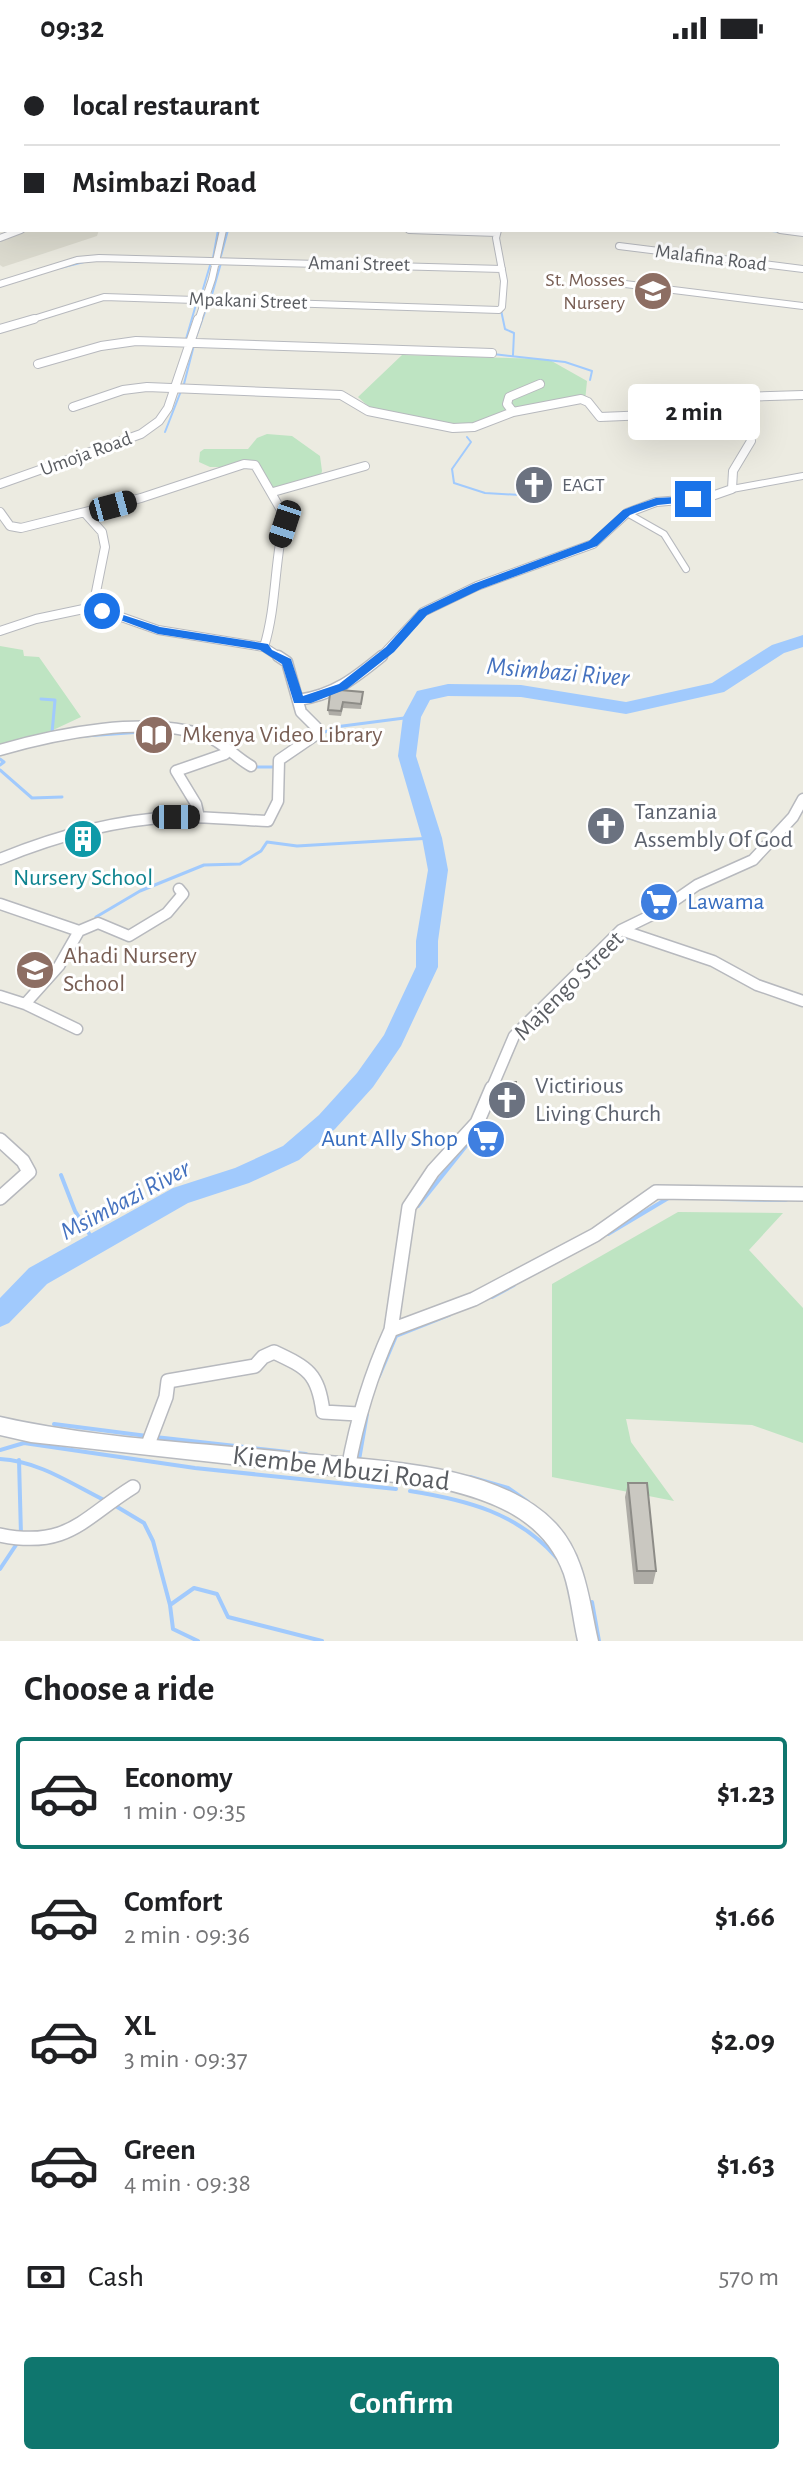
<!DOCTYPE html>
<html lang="en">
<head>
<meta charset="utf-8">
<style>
	:root { --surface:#fff; --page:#f2f2f2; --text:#202124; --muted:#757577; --line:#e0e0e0; --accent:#0f766e }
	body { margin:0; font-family:"Alegreya Sans",sans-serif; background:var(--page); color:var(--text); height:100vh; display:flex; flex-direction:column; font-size:30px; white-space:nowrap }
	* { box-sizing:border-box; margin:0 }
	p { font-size:26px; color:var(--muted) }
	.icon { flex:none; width:44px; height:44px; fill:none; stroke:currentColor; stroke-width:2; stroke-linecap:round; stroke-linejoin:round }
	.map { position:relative; height:1585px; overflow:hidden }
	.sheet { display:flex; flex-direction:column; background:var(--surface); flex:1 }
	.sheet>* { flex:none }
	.top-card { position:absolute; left:0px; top:0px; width:804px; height:176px; box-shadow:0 8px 32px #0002; display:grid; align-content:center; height:176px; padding:0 24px; background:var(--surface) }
	.end { position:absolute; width:36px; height:36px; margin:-18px; border:10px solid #1a73e8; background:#fff; box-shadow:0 0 0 4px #fff }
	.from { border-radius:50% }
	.bubble { position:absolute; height:56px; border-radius:8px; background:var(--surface); box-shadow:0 8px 32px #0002; font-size:26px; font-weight:700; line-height:56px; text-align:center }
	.car { position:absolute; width:24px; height:48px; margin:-24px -12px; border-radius:10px; box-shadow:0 0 6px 2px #0007; background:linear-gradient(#222 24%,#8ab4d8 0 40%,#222 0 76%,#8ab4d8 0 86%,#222 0) }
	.top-card b { display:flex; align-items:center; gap:28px; height:76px; font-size:30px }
	.top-card b+b { border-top:2px solid var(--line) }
	.top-card i { width:20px; height:20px; background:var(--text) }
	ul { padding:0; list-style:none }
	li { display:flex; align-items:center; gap:24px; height:112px; margin:0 16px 12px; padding:0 8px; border:4px solid transparent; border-radius:8px }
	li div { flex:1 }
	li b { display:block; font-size:30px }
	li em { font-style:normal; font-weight:700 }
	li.active { border-color:var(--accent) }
	li>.icon { width:72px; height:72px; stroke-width:1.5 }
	h2 { padding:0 24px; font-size:36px; line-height:96px }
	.pay { display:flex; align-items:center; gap:20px; height:88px; padding:0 24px; font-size:30px }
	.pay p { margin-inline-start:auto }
	.primary-button { display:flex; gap:16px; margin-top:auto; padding:16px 24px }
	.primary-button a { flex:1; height:92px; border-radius:8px; background:var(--accent); color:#fff; font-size:32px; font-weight:700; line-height:92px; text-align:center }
	.status { display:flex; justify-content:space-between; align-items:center; height:56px; padding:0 40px; background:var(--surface); direction:ltr }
	.status svg { height:22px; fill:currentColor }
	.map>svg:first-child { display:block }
	.education { fill:#dcdbcf }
	.green { fill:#bee4c2 }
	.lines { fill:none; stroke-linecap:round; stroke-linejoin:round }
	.stream-far2 { stroke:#a1cafd; stroke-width:2 }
	.stream-far1 { stroke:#a1cafd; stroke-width:3 }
	.stream { stroke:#a1cafd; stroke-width:4 }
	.river { fill:#a1cafd; fill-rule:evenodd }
	.pedestrian-casing { stroke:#b7b9be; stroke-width:8 }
	.minor-far3-casing { stroke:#b7b9be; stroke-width:8 }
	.minor-far2-casing { stroke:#b7b9be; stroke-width:10 }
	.minor-far1-casing { stroke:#b7b9be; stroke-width:13 }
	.minor-casing { stroke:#b7b9be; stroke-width:16 }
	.tertiary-casing { stroke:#b7b9be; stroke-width:9 }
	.secondary-casing { stroke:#b7bac0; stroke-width:3 }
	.pedestrian { stroke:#fff; stroke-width:6 }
	.minor-far3 { stroke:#fff; stroke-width:6 }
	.minor-far2 { stroke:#fff; stroke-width:8 }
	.minor-far1 { stroke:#fff; stroke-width:10 }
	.minor { stroke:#fff; stroke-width:13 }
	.tertiary { stroke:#fff; stroke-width:7 }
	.secondary { fill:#fff; fill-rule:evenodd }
	.wall { fill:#aeaca6 }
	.shaded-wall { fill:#8d8c87 }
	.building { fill:#cac8c1; stroke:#8d8c87; stroke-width:2 }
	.route { fill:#1a73e8 }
	.labels { text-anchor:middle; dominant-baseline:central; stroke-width:6; stroke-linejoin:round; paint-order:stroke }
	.far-street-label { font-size:20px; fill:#5a5d62; stroke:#fff }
	.far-education-label { font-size:20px; fill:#785e54; stroke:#fff; text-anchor:end }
	.far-worship-label { font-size:20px; fill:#5b616d; stroke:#fff; text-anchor:start }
	.education-label { font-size:24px; fill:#785e54; stroke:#fff; text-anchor:start }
	.worship-label { font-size:24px; fill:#5b616d; stroke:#fff; text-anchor:start }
	.culture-label { font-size:24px; fill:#0d838f; stroke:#fff }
	.shop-label { font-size:24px; fill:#366cbe; stroke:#fff; text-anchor:start }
	.street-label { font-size:24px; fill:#5a5d62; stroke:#fff }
	.water-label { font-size:26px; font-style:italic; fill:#4572bf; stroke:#fff }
	.near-street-label { font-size:28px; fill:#5a5d62; stroke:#fff }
</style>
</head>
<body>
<div class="status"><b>09:32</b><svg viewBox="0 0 49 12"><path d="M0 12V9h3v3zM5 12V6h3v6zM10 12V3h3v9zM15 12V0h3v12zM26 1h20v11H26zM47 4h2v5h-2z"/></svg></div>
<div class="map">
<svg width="803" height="1585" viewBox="0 0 803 1585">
	<rect width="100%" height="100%" fill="#ecebe1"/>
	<path class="education" d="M28 174H99L97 180 3 211 0 209V184Z"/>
	<path class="green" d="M402 299 548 303 587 325 585 345H554L462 372 377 358 358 341Z
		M267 378 292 380 320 400 322 415 319 427 279 439 269 434 253 411H210L199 406 200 396 204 393H248L257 382Z
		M0 590 23 594 24 600 39 601 81 661 36 682 0 693Z
		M678 1156 783 1157 749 1194 803 1252V1387L752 1369 626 1363 631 1386 674 1445 552 1421V1228Z"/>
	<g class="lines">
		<path class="stream-far2" d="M68 0 72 2
			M160 2 165 0
			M386 2 391 0
			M384 174 408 175
			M762 174 782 176
			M221 200 228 174
			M213 202 218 174
			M60 212 84 206
			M203 233 211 206
			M211 242 221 207
			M501 254 505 273 514 277 513 299
			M186 283 197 245
			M198 285 195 284 209 245
			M493 298 565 306 592 315 590 324
			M184 328 194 289
			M165 376 181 335
			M467 381 471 386 452 413 454 427 485 437 521 439
			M92 547 94 528"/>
		<path class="stream-far1" d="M41 643 55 644 52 677
			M321 678 335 671 412 661
			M85 680 142 676
			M0 703 4 706 0 709
			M253 711H277
			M0 714 32 742 62 741
			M96 861 140 835 204 809 240 808 261 795 267 786 297 790 432 782
			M582 920 628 881"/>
		<path class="stream" d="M61 1119 75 1155 95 1187
			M722 1143 786 1144
			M418 1150 478 1075
			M608 1178 670 1141
			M492 1241 514 1229
			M379 1320 396 1280 449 1259
			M54 1368 147 1380
			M155 1381 306 1398
			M0 1394 24 1387 195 1412 396 1433
			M0 1403C38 1405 70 1427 104 1444
			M19 1404 21 1479
			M359 1404 367 1358
			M470 1421 508 1432 528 1446
			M410 1435C467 1444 518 1457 557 1502
			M114 1449 144 1467 153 1485 170 1549 194 1532 217 1538 228 1561 322 1585
			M0 1513 18 1486
			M592 1546 599 1585
			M170 1549 173 1573 198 1585"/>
		<path class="river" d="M803 579V591L784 597 724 636 626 658 521 641 448 640 430 644 421 661 416 700 442 782 448 814 438 885V911L401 990 373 1031 335 1073 299 1104 249 1127 188 1147 47 1228 9 1267 0 1271V1242L29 1212 173 1132 235 1112 283 1090 319 1059 357 1017 384 979 416 911V885L428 814 422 782 398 700 403 661 417 635 448 628 521 629 626 646 712 627 772 589Z"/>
		<defs>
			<path id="pedestrian" d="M732 433 803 420
				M627 457 664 478 686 513"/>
			<path id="minor-far3" d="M679 2 684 0
				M778 2 783 0
				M409 174 497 177
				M780 174 803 177
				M0 182 21 174
				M619 190 803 213
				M617 227 803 250
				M0 228 77 204 99 202 502 213
				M27 265 104 241 499 254 502 251 504 225 496 182 498 174
				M198 265 212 223 223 174"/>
			<path id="minor-far2" d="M0 273 34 263
				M38 308 101 290 136 285 492 297
				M73 351 123 334 147 331 341 339 368 355 453 372 474 371 513 356 581 343 588 346 600 361 673 358 742 360
				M513 356 507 348 509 341 540 328
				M0 428 141 378 159 365 168 352 198 263
				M273 436 365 410
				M0 456 10 470 21 472 141 442 244 408 255 409 285 461C274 504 277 549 264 591L281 602
				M93 551 158 574 264 591
				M0 575 36 563 93 551 105 491 102 476 85 457
				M380 602 423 556 477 530 593 488 627 457 656 446 706 442 732 433 733 415 751 385 740 341 803 339"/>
			<path id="minor-far1" d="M298 644C334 639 355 622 382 600
				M0 694C58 677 146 660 204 679 222 685 235 701 251 710
				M199 761 196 748 176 715 225 698
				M0 803C56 780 114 764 175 761 206 760 237 764 268 765L278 745 279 704 317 678 316 671 301 656 287 606 278 600
				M0 848 79 875 98 867 129 880 167 857 183 838 179 833
				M621 874 713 905 757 929 803 945
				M0 940 25 948 77 973
				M25 948 59 910 79 875
				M491 1034 514 980 621 874 658 856 697 829 753 804 793 761 803 743"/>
			<path id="minor" d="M0 1084 23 1105 29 1116 0 1142
				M391 1274 409 1151 433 1115 477 1067 492 1032
				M147 1391 166 1341 168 1325 255 1310 263 1301 274 1296C308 1312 318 1317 323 1356L358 1358
				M348 1413C357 1363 370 1320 391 1274L474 1243 595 1179 656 1136 803 1138
				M0 1479C68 1493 83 1462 133 1431"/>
			<path id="tertiary" d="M55 0 59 2
				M145 2 151 0"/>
			<path id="secondary" d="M802 49H803V53H802Z
				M2 148V154L0 155V149Z
				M0 1361C92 1382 190 1386 284 1396 366 1405 495 1404 555 1467 585 1498 589 1545 598 1585H578C573 1563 571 1539 564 1518 543 1460 486 1442 431 1430L31 1386 0 1379Z"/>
		</defs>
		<use href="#pedestrian" class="pedestrian-casing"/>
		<use href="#minor-far3" class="minor-far3-casing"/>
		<use href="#minor-far2" class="minor-far2-casing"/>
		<use href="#minor-far1" class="minor-far1-casing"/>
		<use href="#minor" class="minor-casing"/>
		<use href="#tertiary" class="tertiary-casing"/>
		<use href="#secondary" class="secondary-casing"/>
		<use href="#pedestrian" class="pedestrian"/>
		<use href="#minor-far3" class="minor-far3"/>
		<use href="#minor-far2" class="minor-far2"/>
		<use href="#minor-far1" class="minor-far1"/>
		<use href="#minor" class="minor"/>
		<use href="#tertiary" class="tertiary"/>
		<use href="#secondary" class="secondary"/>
	</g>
	<path class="wall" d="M363 636 361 653 343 652 341 660 329 659 328 654Z
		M591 762 621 773 598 779 590 768Z
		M516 1026 514 1054 499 1051 500 1032H506Z
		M628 1427 656 1515 653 1528H634L625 1441Z"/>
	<path class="shaded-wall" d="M621 767V773L598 779 599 774Z
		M87 782 88 788 75 794 74 789Z"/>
	<path class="building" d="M340 634 363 636 361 648 343 646 341 655 328 654 330 638Z
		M613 756 621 767 599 774 591 762Z
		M84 778 87 782 74 789 68 782Z
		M506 1026H516L515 1049 499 1046 500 1032H506Z
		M628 1427H647L656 1515H637Z"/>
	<path class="route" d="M693 440 697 441V445L658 449 640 455 630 459 597 490 481 533 435 555 427 559 394 596 347 633 311 647H294L282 608 260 594 158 578 96 555 102 552 160 571 268 588 272 594 291 603 303 640 339 628 386 591 419 554 427 550 473 528 589 485 623 454 633 450 656 442Z"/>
	<defs>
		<symbol id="school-disc" viewBox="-11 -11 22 22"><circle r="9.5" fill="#8d6e63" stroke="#fff"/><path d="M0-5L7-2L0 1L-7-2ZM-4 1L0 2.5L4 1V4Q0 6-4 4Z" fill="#fff"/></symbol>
		<symbol id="church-disc" viewBox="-11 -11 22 22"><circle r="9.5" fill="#6b7280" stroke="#fff"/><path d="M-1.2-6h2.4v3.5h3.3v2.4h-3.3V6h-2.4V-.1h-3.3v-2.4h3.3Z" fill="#fff"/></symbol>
		<symbol id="library-disc" viewBox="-11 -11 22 22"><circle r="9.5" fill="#8d6e63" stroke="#fff"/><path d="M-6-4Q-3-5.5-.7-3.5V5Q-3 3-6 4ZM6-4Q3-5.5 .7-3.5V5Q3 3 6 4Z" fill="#fff"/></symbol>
		<symbol id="building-disc" viewBox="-11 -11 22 22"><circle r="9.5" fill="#0f9aa8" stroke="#fff"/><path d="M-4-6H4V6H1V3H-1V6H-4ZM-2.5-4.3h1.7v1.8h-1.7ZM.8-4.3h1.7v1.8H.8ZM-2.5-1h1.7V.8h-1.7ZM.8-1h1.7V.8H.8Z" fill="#fff"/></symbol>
		<symbol id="supermarket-disc" viewBox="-11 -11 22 22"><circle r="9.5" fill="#3f7fe0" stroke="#fff"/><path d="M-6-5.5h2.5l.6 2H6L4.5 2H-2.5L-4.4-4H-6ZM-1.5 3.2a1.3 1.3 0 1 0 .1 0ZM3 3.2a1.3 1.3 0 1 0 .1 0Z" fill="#fff"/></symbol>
	</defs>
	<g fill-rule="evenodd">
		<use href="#school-disc" x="631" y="213" width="44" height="44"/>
		<use href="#church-disc" x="512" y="407" width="44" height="44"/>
		<use href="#library-disc" x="132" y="657" width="44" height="44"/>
		<use href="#church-disc" x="584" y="748" width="44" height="44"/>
		<use href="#building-disc" x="61" y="761" width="44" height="44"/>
		<use href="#supermarket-disc" x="637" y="824" width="44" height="44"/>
		<use href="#school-disc" x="13" y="892" width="44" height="44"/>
		<use href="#church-disc" x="485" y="1022" width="44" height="44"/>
		<use href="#supermarket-disc" x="464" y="1061" width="44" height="44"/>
	</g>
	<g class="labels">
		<g class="far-street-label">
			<text transform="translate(711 202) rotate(7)">Malafina Road</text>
			<text transform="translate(359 208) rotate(1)">Amani Street</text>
			<text transform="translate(248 245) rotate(2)">Mpakani Street</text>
			<text transform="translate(86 398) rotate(-20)">Umoja Road</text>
		</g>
		<g class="far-education-label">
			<text x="625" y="224">St. Mosses<tspan x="625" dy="23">Nursery</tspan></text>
		</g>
		<g class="far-worship-label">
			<text x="562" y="429">EAGT</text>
		</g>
		<g class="education-label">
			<text x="182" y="679">Mkenya Video Library</text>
			<text x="63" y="900">Ahadi Nursery<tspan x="63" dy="28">School</tspan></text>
		</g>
		<g class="worship-label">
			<text x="634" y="756">Tanzania<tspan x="634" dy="28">Assembly Of God</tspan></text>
			<text x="535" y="1030">Victirious<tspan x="535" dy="28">Living Church</tspan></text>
		</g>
		<g class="culture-label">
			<text x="83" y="822">Nursery School</text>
		</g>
		<g class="shop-label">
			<text x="687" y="846">Lawama</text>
			<text x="458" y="1083" text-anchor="end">Aunt Ally Shop</text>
		</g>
		<g class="street-label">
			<text transform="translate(569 930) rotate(-45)">Majengo Street</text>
		</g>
		<g class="water-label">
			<text transform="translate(558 616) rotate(5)">Msimbazi River</text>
			<text transform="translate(125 1144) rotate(-28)">Msimbazi River</text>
		</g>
		<g class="near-street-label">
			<text transform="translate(341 1413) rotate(7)">Kiembe Mbuzi Road</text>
		</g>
	</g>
</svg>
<i class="end from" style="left:102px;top:555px"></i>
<i class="end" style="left:693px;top:443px"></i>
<div class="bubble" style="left:628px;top:328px;width:132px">2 min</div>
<i class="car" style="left:113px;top:450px;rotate:75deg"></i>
<i class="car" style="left:285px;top:468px;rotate:198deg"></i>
<i class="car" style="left:176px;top:761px;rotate:90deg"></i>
<div class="top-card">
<b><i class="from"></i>local restaurant</b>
<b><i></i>Msimbazi Road</b>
</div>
</div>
<section class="sheet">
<h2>Choose a ride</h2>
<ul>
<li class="active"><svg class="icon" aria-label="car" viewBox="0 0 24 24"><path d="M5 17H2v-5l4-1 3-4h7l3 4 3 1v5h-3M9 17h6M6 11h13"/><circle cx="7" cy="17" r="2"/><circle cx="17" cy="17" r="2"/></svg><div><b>Economy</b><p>1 min · 09:35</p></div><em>$1.23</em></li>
<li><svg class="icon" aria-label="car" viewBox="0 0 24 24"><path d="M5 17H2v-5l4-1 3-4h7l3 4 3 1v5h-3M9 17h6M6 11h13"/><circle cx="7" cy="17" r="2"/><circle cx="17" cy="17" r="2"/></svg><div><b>Comfort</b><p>2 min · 09:36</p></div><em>$1.66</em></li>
<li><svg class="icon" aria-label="car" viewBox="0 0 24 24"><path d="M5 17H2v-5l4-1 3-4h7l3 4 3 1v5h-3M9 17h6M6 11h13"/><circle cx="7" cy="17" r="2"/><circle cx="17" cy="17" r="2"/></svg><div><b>XL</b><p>3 min · 09:37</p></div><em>$2.09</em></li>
<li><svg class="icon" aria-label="car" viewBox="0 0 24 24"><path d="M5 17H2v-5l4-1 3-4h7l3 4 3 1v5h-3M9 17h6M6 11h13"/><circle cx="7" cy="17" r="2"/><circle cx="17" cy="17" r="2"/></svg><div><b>Green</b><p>4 min · 09:38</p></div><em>$1.63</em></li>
</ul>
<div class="pay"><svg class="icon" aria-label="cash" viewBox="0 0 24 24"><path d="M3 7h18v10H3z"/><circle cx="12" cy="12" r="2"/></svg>Cash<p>570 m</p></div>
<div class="primary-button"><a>Confirm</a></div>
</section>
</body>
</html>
